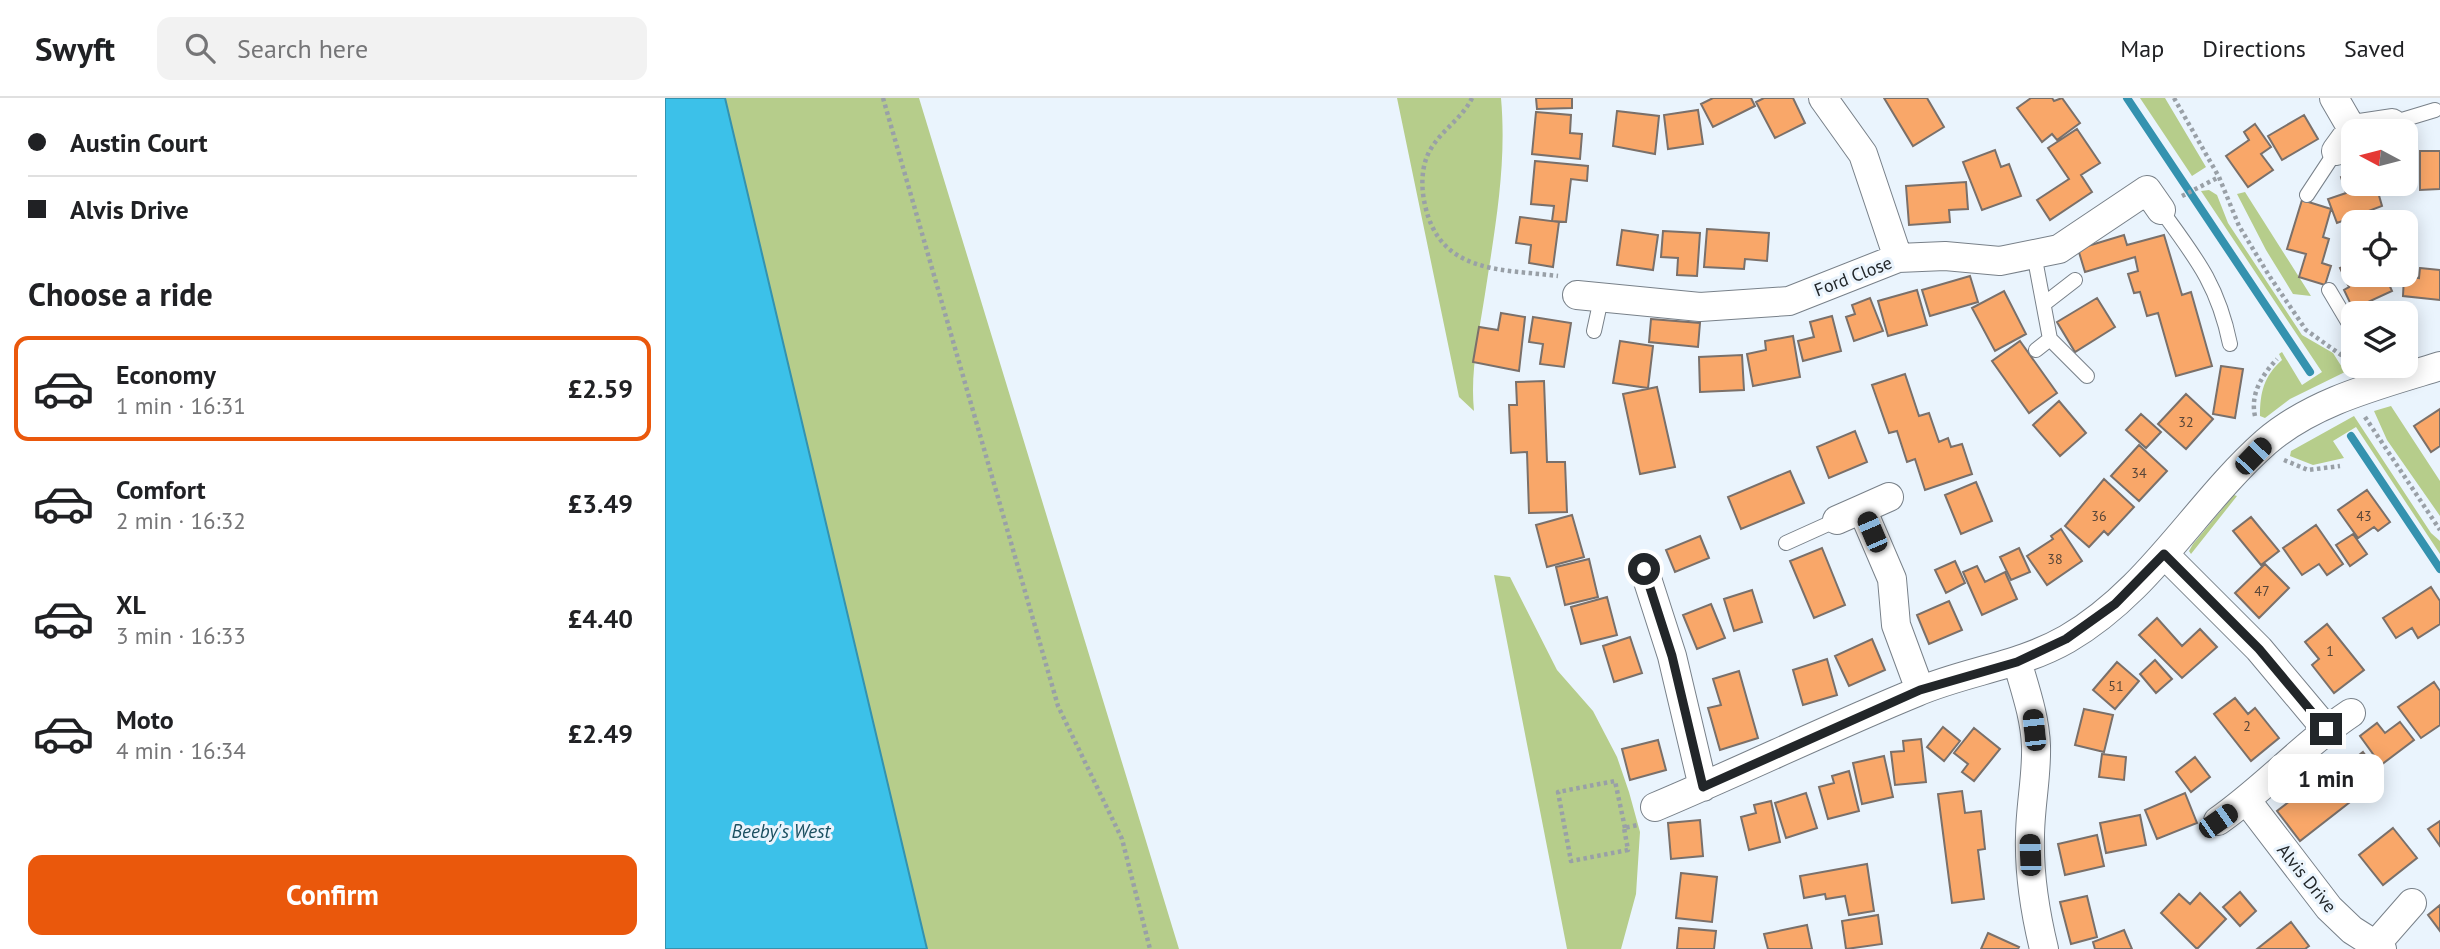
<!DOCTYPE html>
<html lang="en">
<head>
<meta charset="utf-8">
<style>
	:root { --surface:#fff; --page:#f2f2f2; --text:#202124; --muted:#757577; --line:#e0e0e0; --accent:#ea580c }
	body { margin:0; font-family:"PT Sans",sans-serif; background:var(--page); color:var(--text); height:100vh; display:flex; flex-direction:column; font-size:26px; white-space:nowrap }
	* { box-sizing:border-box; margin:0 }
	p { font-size:23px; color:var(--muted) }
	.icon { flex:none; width:38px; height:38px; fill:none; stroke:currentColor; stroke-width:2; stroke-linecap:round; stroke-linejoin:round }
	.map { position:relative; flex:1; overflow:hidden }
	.details { display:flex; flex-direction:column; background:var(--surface); width:665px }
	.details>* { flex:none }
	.banner { display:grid; align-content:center; height:154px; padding:0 28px; background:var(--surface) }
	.needle { width:46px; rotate:277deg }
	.buttons { position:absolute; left:1676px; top:21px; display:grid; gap:14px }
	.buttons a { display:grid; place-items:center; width:77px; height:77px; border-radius:14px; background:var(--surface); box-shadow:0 4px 18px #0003; font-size:35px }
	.end { position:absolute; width:32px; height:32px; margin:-16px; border:9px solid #222629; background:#fff; box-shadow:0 0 0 4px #fff }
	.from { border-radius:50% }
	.bubble { position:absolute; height:49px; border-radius:14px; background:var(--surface); box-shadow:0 4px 18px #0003; font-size:23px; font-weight:600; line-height:49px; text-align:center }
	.car { position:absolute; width:21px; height:42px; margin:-21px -10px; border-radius:9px; box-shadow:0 0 5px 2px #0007; background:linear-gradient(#222 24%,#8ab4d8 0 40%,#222 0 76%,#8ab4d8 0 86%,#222 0) }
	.banner b { display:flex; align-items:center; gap:24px; height:66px; font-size:26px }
	.banner b+b { border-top:2px solid var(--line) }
	.banner i { width:18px; height:18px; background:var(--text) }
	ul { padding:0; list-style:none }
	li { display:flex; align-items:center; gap:21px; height:105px; margin:0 14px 10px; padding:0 14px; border:4px solid transparent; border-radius:14px }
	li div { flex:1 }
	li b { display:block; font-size:26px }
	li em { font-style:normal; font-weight:600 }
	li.on { border-color:var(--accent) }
	li>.icon { width:63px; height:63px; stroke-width:1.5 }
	h2 { padding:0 28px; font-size:32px; line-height:84px }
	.action { display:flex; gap:14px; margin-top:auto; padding:14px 28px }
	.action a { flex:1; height:80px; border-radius:14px; background:var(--accent); color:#fff; font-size:28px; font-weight:600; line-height:80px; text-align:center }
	header { display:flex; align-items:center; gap:42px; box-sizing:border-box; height:98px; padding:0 35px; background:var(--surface); border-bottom:2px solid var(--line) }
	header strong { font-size:33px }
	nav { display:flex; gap:38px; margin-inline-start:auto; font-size:24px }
	.search { width:490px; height:63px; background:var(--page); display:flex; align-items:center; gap:18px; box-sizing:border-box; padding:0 24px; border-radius:14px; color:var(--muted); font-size:26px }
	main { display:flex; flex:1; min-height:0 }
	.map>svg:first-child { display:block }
	.green { fill:#b6cd8b }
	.water { fill:#3cc1e9; stroke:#3492af; stroke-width:2 }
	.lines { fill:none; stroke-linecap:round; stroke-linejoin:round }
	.stream { stroke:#3492af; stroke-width:8 }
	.building { fill:#f9a769; stroke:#7a706a; stroke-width:2 }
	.service-casing { stroke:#788089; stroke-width:16 }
	.minor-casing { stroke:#788089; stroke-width:30 }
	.path { stroke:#99a0a7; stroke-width:4.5; stroke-dasharray:3.5 3.5; stroke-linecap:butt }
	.service { stroke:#fff; stroke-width:14 }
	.minor { stroke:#fff; stroke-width:28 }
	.route { stroke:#222629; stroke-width:9 }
	.labels { text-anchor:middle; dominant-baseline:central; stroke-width:6; stroke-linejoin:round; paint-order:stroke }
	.number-label { font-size:14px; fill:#584639 }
	.street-label { font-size:18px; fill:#222629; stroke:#eaf4fd }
	.water-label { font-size:19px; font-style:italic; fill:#1a4f60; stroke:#eaf4fd }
</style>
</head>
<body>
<header>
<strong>Swyft</strong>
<div class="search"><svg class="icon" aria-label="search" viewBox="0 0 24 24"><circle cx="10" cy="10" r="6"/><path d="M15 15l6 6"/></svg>Search here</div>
<nav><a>Map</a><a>Directions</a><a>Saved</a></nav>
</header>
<main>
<section class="details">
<div class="banner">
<b><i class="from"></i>Austin Court</b>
<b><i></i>Alvis Drive</b>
</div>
<h2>Choose a ride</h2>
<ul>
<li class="on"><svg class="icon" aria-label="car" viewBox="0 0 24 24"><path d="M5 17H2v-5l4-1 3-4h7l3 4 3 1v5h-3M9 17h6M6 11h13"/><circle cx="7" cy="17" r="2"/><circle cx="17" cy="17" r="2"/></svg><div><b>Economy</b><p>1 min · 16:31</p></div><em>£2.59</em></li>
<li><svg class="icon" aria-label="car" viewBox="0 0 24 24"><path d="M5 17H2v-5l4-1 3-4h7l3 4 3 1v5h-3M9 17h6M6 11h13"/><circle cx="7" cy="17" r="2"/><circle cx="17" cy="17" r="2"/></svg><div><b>Comfort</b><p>2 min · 16:32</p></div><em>£3.49</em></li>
<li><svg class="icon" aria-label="car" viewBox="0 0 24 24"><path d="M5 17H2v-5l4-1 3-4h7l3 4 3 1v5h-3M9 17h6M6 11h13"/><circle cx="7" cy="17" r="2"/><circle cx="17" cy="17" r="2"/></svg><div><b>XL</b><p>3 min · 16:33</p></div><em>£4.40</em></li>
<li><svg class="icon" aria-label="car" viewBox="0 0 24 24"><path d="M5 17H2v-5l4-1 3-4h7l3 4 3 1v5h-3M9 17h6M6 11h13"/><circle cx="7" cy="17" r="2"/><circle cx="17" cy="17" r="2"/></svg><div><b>Moto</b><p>4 min · 16:34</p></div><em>£2.49</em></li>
</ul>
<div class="action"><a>Confirm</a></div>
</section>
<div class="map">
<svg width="1775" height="851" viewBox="0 0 1775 851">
	<rect width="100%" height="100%" fill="#eaf4fd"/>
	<path class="green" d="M0 0H254L514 851H0Z
		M732 0H836C842 67 830 130 820 196 814 235 805 274 809 313L794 299Z
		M1475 0H1500L1541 69 1527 78Z
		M1544 92 1552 97 1563 125 1637 237 1668 255 1680 274 1625 301 1600 320 1595 318C1595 294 1599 278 1617 262L1614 256 1617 254 1637 287 1657 274 1536 93Z
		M1580 94 1646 198 1628 196 1601 152 1572 96Z
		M1726 308 1775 383V418L1722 342 1709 313Z
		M1689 318 1766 435 1775 443V456L1691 329 1668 343 1679 360 1648 367 1625 358 1626 353Z
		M1569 397 1572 398 1526 456 1524 453 1528 446Z
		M829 477 845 479 892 572 928 613 952 659 964 694 975 734 971 796 956 851H902Z"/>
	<path class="water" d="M0 0H60L262 851H0Z"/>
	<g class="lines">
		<path class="stream" d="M1462 0 1645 274
			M1686 338 1775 471"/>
	</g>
	<path class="building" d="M871 0H907V10L872 11Z
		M1048 0H1086L1090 8 1048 29 1036 6Z
		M1099 0H1128L1140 25 1110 40 1091 4Z
		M1219 0H1262L1279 29 1248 48Z
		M1366 0H1387L1389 3 1397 0 1415 25 1392 42 1387 36 1377 44 1352 10Z
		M1033 12 1038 46 1003 51 999 17Z
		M952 13 994 18 990 56 948 48Z
		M871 14 906 17 905 35 917 36 915 61 867 56Z
		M1639 17 1653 41 1617 62 1603 38Z
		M1590 26 1606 49 1596 56 1608 72 1583 89 1561 58 1584 42 1579 34Z
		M1412 31 1435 65 1416 77 1427 94 1385 122 1372 102 1404 81 1383 50Z
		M1330 52 1336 69 1344 66 1356 98 1317 112 1298 64Z
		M1755 53H1775V91L1755 92Z
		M870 63 923 68 922 83 906 81 901 124 887 123 889 108 866 106Z
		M1689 74V86H1725L1726 89 1713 94 1717 108 1672 125 1663 101 1681 95 1676 79Z
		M1301 84 1303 111 1284 112 1285 124 1244 127 1241 88Z
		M1637 102 1666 111 1658 139 1664 141 1657 165 1666 168 1660 187 1634 179 1641 156 1622 151Z
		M855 119 894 124 888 169 864 165 866 147 851 145Z
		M1042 131 1104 135 1102 163 1080 161 1079 171 1039 169Z
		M957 132 993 137 988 172 952 167Z
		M998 133 1035 135 1032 178 1012 177 1013 160 996 159Z
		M1459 137 1462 147 1499 137 1517 197 1526 194 1547 268 1511 278 1493 215 1482 218 1475 194 1469 195 1463 176 1473 173 1470 159 1420 174 1413 151Z
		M1689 164V177H1720L1727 193 1688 211 1679 192 1684 189 1675 170Z
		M1755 170 1775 172V202L1738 198 1739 178 1754 180Z
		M1305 178 1313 204 1265 218 1257 192Z
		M1252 192 1262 227 1223 238 1213 203Z
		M1339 193 1361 236 1330 253 1307 210Z
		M1205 200 1218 233 1189 243 1181 219 1190 216 1187 207Z
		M1432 200 1450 229 1410 254 1392 224Z
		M836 215 860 219 854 273 808 264 814 229 833 232Z
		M1167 218 1176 253 1138 263 1133 243 1149 239 1145 224Z
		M868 219 906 225 899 269 875 266 878 246 864 244Z
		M986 221 1035 225 1033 249 984 244Z
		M1128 238 1135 279 1088 288 1082 256 1101 252 1100 243Z
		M955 243 988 248 983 290 948 285Z
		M1355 243 1392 295 1364 315 1327 263Z
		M1077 257 1079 292 1035 294 1034 259Z
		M1556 268 1578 271 1570 320 1548 316Z
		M1240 276 1254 318 1264 315 1274 344 1283 340 1286 349 1297 346 1307 376 1260 392 1250 361 1242 364 1232 333 1224 335 1207 287Z
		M879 283 882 364H900L902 414 864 415 862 354 846 355 844 307H852L851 284Z
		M992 289 1010 369 975 376 958 296Z
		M1521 296 1548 321 1521 351 1493 326Z
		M1394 303 1421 335 1395 358 1368 327Z
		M1775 311V348L1766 354 1749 328Z
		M1476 316 1496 334 1481 350 1461 332Z
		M1190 333 1202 364 1164 380 1152 349Z
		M1474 347 1502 373 1474 403 1446 378Z
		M1125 373 1139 405 1076 431 1063 399Z
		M1439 381 1469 409 1443 437 1439 433 1424 449 1400 428Z
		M1311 384 1327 423 1296 436 1280 397Z
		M1702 392 1725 424 1713 433 1709 429 1693 440 1673 412Z
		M907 417 919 459 882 469 871 427Z
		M1586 419 1614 453 1596 467 1568 433Z
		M1651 427 1678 466 1662 477 1654 466 1637 477 1618 450Z
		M1396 431 1417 463 1382 487 1362 458 1388 441 1386 438Z
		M1688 436 1702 456 1685 468 1671 447Z
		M1035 438 1044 460 1010 474 1001 452Z
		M1157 450 1180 507 1149 520 1125 463Z
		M1354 450 1365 474 1346 482 1335 459Z
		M924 461 933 499 900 507 891 469Z
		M1290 463 1300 485 1281 495 1270 472Z
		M1600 466 1624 490 1594 520 1570 495Z
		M1312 468 1320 484 1340 474 1352 501 1317 517 1298 474Z
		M1766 489 1775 503V526L1753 540 1747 530 1731 540 1718 520Z
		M1087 492 1097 524 1069 533 1059 501Z
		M942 499 952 537 916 546 906 509Z
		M1284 503 1297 532 1264 546 1252 517Z
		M1046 506 1060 540 1032 551 1018 517Z
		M1492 520 1517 548 1535 531 1552 549 1517 580 1474 537Z
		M1662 526 1699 572 1669 595 1647 567 1654 561 1640 544Z
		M965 539 977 575 949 584 938 548Z
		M1207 541 1220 572 1184 588 1170 558Z
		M1162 561 1172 597 1138 607 1128 572Z
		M1490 562 1507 581 1491 595 1475 576Z
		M1452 564 1474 583 1450 611 1428 592Z
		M1074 573 1093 640 1055 652 1043 610 1056 607 1048 581Z
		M1769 584 1775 593V627L1756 640 1733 609Z
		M1570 600 1583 616 1590 610 1614 640 1586 663 1549 616Z
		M1419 611 1448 617 1439 654 1410 647Z
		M1735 624 1749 642 1716 667 1695 638 1712 625 1720 635Z
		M1278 629 1295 643 1279 663 1262 649Z
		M1309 630 1335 651 1309 683 1297 674 1303 666 1289 655Z
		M1256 641 1261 684 1230 687 1226 654 1239 653 1238 643Z
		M993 642 1001 672 965 682 957 651Z
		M1698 654 1717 679 1635 743 1612 713 1630 699 1634 703Z
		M1437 656 1461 659 1459 682 1434 679Z
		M1219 658 1228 699 1197 706 1188 665Z
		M1530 659 1545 679 1526 694 1511 674Z
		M1184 673 1194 713 1163 721 1154 689 1169 685 1167 678Z
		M1297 693 1300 715 1316 713 1320 751 1313 752 1319 801 1287 805 1273 696Z
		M1141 695 1152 730 1121 740 1110 705Z
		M1520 695 1532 725 1492 741 1480 712Z
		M1106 703 1115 744 1084 752 1076 719 1091 715 1089 707Z
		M1475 717 1481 747 1441 755 1435 725Z
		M1035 722 1038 758 1006 761 1003 725Z
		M1775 723V748L1763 731Z
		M1728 730 1752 760 1718 787 1694 757Z
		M1432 737 1439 768 1400 777 1393 746Z
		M1202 766 1209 813 1184 817 1180 798 1161 801 1160 796 1139 800 1135 778Z
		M1016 775 1052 779 1047 824 1011 820Z
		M1575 794 1591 813 1575 828 1558 809Z
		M1535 795 1561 821 1532 851 1496 815 1514 796 1525 806Z
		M1422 798 1432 839 1406 846 1395 804Z
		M1775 807V833L1763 817Z
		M1213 817 1217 846 1181 851 1177 823Z
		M1626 824 1644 848 1640 851H1592Z
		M1142 827 1147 851H1103L1099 836Z
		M1014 830 1051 833 1049 851H1012Z
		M1459 832 1467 851H1430L1428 844Z
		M1323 835 1354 849 1353 851H1316Z"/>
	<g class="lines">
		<defs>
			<path id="service" d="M1727 25 1770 12
				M1642 97 1671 53
				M1496 112C1531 160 1553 187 1565 246
				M1369 156 1385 241 1422 278
				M1664 192 1683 224 1689 227
				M1379 206 1410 182
				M929 233 936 201
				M1371 252 1385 241
				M1121 445 1172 422"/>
			<path id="minor" d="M1158 0 1198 56 1233 160
				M1669 0 1687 31 1727 25
				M1671 53 1687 31
				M912 197 1035 209 1124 203 1233 160 1280 158 1335 163 1394 151 1482 92 1496 112
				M1224 399 1197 411 1227 481 1231 527 1255 592
				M1172 422 1197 411
				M1499 456 1594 551 1661 631
				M979 471 1007 558 1038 689
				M1352 563C1360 591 1370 619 1371 648 1372 678 1365 709 1365 739 1364 777 1370 814 1379 851
				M1582 703 1664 810 1687 832 1717 851
				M990 709C1078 672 1164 630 1252 594 1301 573 1355 568 1402 541 1485 493 1531 406 1601 344 1650 302 1715 287 1775 268
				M1553 723C1600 690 1638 647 1686 615
				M1712 845 1747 805"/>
		</defs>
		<use href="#service" class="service-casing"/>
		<use href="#minor" class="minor-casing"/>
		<path class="path" d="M218 0 393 608 457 741 485 851
			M807 0C797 21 775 33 764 54 756 70 756 90 760 107 775 176 836 171 893 178
			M1509 0 1554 79 1574 128 1605 179 1641 232 1679 259 1685 270
			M1517 98 1554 79
			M1590 318C1585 296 1597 277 1612 261
			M1700 319 1775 432
			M1619 362 1643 372 1675 368
			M960 730 950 683 893 694 906 763 963 752 959 730 973 727"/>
		<use href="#service" class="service"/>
		<use href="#minor" class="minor"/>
	</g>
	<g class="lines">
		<path class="route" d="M979 471 1007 558 1038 689 1255 592 1352 564 1401 541 1450 506 1499 456 1594 551 1661 631"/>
	</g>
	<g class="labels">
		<g class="number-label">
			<text x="1521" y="324">32</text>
			<text x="1474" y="375">34</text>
			<text x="1434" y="418">36</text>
			<text x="1699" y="418">43</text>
			<text x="1390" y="461">38</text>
			<text x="1597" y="493">47</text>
			<text x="1665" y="553">1</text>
			<text x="1451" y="588">51</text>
			<text x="1582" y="628">2</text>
		</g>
		<g class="street-label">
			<text transform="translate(1188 178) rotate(-21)">Ford Close</text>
			<text transform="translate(1642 780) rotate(51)">Alvis Drive</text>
		</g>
		<g class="water-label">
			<text x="116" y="733">Beeby's West</text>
		</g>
	</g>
</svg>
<div class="buttons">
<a><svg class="needle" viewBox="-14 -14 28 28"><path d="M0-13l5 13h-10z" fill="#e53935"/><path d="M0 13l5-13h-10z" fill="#757577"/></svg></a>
<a><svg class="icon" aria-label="locate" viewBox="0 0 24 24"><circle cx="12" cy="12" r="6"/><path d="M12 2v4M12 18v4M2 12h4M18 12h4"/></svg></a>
<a><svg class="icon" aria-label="layers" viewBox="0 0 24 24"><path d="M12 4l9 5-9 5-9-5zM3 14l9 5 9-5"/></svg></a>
</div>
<i class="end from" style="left:979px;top:471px"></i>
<i class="end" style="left:1661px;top:631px"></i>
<div class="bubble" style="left:1603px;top:656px;width:116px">1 min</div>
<i class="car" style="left:1588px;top:358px;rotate:44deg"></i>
<i class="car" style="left:1207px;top:434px;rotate:337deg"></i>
<i class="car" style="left:1369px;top:632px;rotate:354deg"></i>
<i class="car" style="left:1553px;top:723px;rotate:55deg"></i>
<i class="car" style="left:1365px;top:757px;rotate:358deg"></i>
</div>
</main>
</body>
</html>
